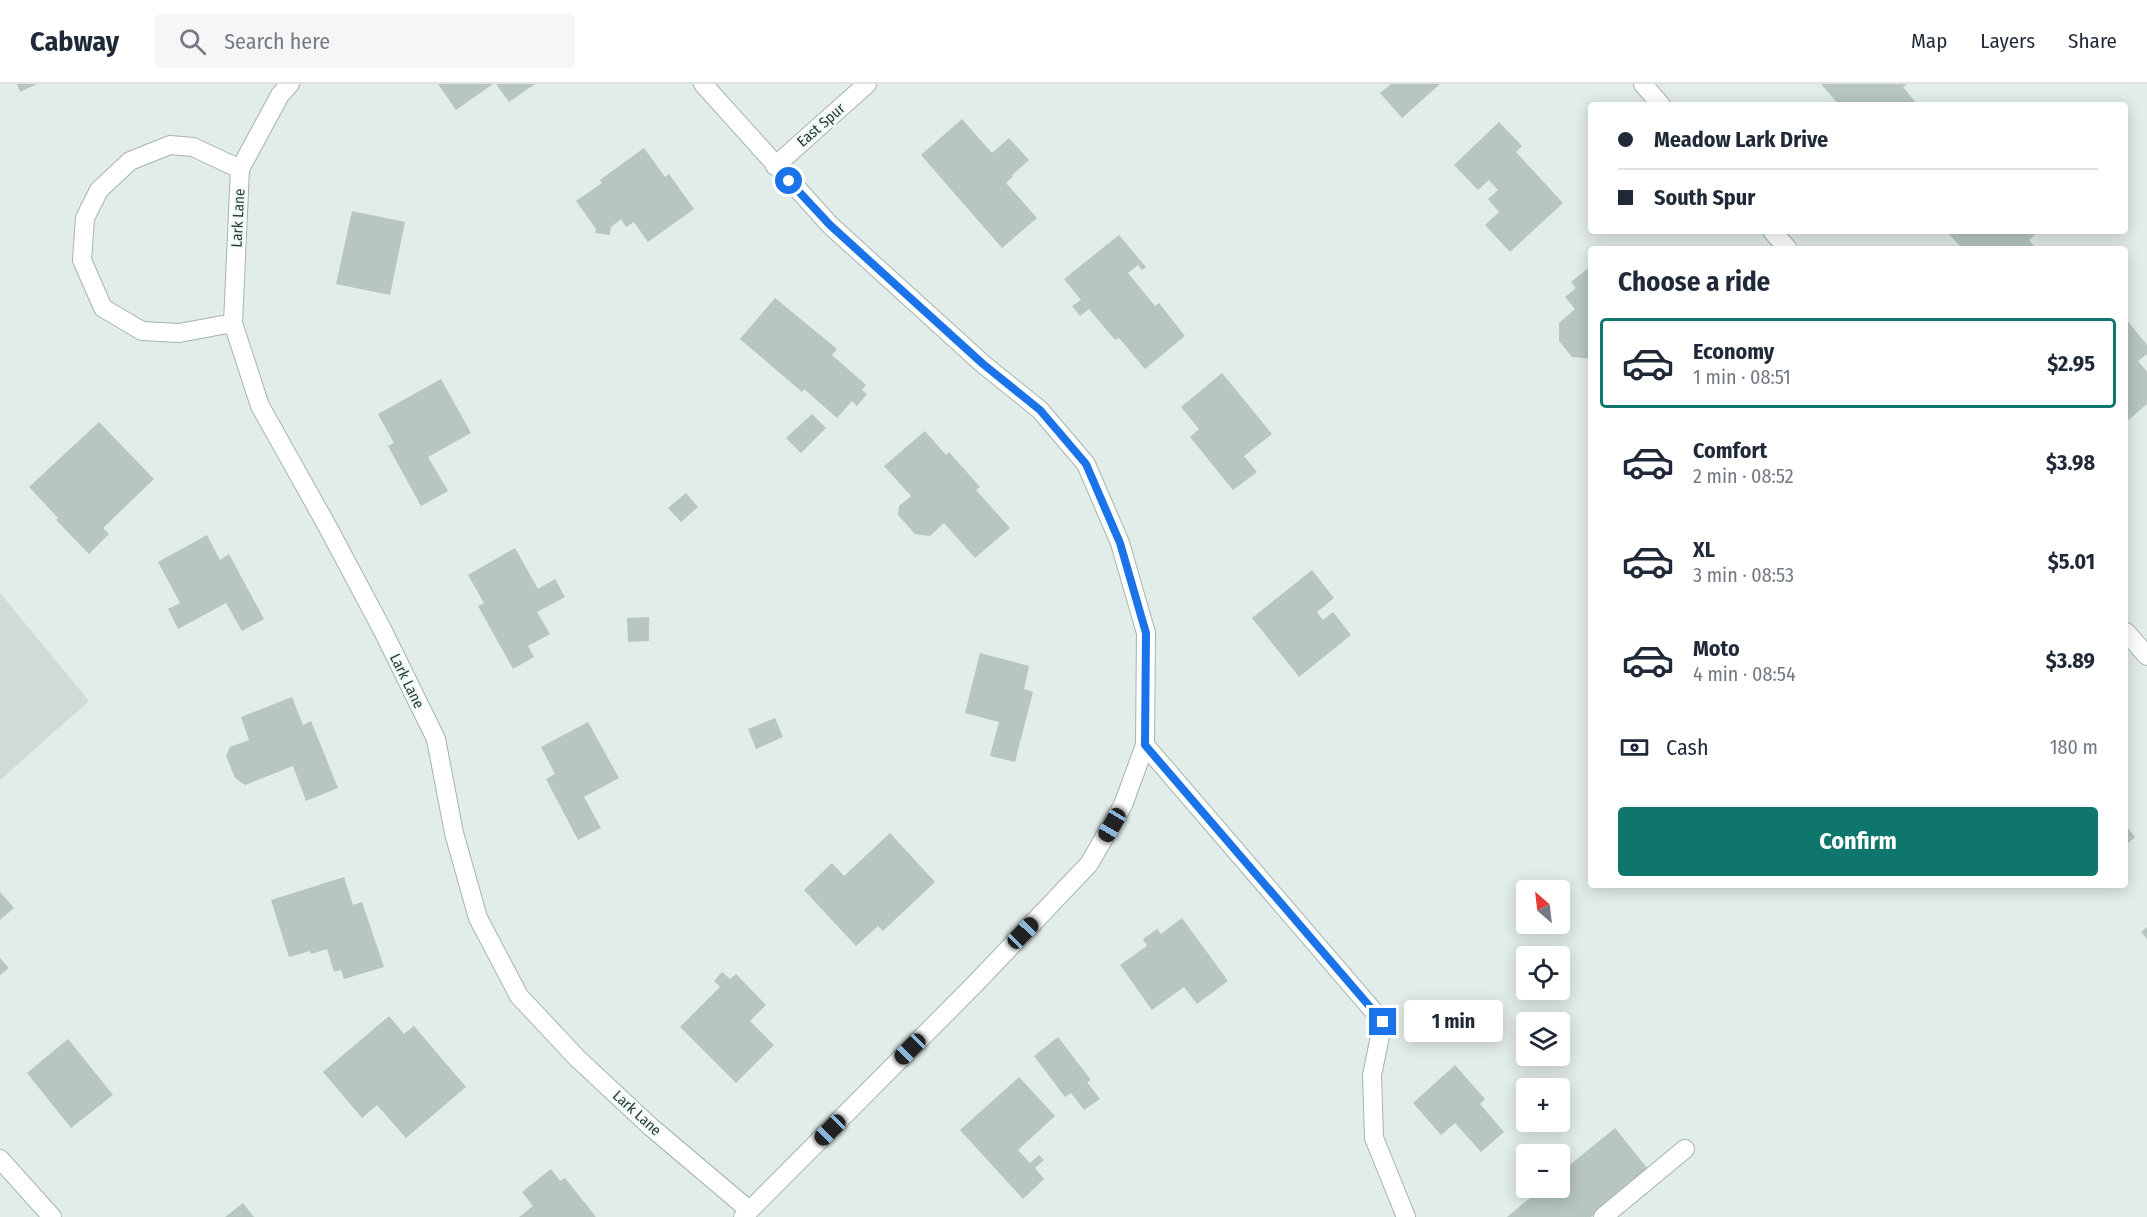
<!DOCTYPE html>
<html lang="en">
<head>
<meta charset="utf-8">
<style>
	:root { --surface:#fff; --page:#f6f6f7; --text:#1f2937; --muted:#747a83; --line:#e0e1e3; --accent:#0f766e }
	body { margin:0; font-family:"Fira Sans Condensed",sans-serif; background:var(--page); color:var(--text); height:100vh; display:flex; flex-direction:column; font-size:22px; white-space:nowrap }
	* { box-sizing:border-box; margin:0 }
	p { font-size:20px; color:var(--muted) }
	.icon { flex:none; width:33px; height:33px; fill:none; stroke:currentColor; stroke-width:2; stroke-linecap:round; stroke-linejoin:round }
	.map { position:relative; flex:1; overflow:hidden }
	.details { position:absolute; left:1588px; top:162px; width:540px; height:642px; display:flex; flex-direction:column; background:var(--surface); border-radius:6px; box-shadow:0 3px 15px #0003 }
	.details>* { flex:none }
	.hud { position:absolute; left:1588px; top:18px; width:540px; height:132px; border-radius:6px; box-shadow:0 3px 15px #0003; display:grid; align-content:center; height:132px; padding:0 30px; background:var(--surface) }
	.needle { width:39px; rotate:332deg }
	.fabs { position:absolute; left:1516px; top:796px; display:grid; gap:12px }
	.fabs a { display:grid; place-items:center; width:54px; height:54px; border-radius:6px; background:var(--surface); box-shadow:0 3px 15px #0003; font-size:30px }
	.end { position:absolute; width:27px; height:27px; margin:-14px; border:8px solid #1a73e8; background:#fff; box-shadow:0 0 0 3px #fff }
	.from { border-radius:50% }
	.bubble { position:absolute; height:42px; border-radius:6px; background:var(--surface); box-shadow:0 3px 15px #0003; font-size:20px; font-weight:700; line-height:42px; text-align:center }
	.car { position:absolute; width:18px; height:36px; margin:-18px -9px; border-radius:8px; box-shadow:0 0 4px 2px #0007; background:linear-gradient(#222 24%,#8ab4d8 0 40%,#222 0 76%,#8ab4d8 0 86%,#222 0) }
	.hud b { display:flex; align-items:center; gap:21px; height:57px; font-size:22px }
	.hud b+b { border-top:2px solid var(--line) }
	.hud i { width:15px; height:15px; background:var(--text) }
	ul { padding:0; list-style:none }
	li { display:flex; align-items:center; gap:18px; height:90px; margin:0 12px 9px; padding:0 18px; border:3px solid transparent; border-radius:6px }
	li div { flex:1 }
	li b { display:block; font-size:22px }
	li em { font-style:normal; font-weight:700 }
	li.on { border-color:var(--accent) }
	li>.icon { width:54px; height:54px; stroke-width:1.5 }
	h2 { padding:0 30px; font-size:27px; line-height:72px }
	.pay { display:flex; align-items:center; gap:15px; height:66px; padding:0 30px; font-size:22px }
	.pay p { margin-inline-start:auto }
	.primary-button { display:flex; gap:12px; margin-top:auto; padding:12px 30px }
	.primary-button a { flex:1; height:69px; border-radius:6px; background:var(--accent); color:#fff; font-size:24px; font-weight:700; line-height:69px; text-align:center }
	header { display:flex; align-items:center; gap:36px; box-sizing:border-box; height:84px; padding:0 30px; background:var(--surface); border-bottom:2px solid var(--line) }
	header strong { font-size:28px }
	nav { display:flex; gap:33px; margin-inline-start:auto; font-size:21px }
	.search { width:420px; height:54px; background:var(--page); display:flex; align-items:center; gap:15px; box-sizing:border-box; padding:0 21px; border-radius:6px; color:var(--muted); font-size:22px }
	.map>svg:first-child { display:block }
	.built { fill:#d0dbd7 }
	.building { fill:#b7c6c1 }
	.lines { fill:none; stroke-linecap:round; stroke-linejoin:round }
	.service-casing { stroke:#a5b4af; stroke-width:20 }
	.minor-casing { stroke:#a5b4af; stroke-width:20 }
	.service { stroke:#fff; stroke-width:18 }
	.minor { stroke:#fff; stroke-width:18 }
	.route { stroke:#1a73e8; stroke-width:8 }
	.labels { text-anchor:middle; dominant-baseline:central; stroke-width:4.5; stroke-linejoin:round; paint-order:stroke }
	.street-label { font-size:15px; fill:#223c37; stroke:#f2f8f6 }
</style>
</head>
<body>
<header>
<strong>Cabway</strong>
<div class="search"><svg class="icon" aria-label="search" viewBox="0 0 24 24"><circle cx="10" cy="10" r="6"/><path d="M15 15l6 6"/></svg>Search here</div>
<nav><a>Map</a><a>Layers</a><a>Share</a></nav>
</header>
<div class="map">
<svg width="2147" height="1133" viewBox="0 0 2147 1133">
	<rect width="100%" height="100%" fill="#e2ece8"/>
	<path class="built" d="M0 509 89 617 0 696Z"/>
	<path class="building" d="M17 0H37L20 8Z
		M438 0H493L456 26Z
		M496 0H535L509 18Z
		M1391 0H1440L1402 34 1380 9Z
		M1821 0H1907L1903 3 1918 21H1839Z
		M962 35 992 69 1009 54 1029 76 1012 91 1013 92 1006 99 1037 134 1002 164 921 71Z
		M1499 38 1522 62 1516 68 1563 119 1510 168 1485 141 1499 128 1488 115 1498 106 1489 96 1478 106 1454 81Z
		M644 64 665 93 669 90 694 125 648 158 634 138 626 143 621 135 611 143 610 151 595 149 596 145 576 117 602 99 600 96Z
		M352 127 405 138 390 211 336 200Z
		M1946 147H2039L2029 156 2034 162 2030 165H1958L1961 163Z
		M1119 151 1146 183 1142 186 1138 181 1128 189 1155 222 1159 219 1185 252 1145 285 1119 254 1115 256 1089 225 1080 232 1072 222 1081 216 1064 195Z
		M1592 181V275L1572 273 1559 257V239L1575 225 1565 213 1576 204 1571 198Z
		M775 214 837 265 832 271 866 301 862 306 867 310 857 322 852 317 837 334 804 305 802 308 740 255Z
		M2126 235 2147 261V270L2138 277 2147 288V320L2126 338Z
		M1222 289 1272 350 1244 372 1257 388 1233 406 1190 353 1199 345 1181 323Z
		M441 295 471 349 428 373 448 407 421 422 388 362 394 359 378 330Z
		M812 330 826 344 801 369 786 354Z
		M99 338 154 395 103 444 109 450 89 470 56 436 58 434 29 403Z
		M925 347 946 371 949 368 980 403 976 406 1010 444 975 474 944 439 930 452 915 450 898 431 899 422 911 412 884 382Z
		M686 409 698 423 681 438 668 424Z
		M207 451 220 476 229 470 264 535 242 547 226 519 178 545 168 525 180 519 158 478Z
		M515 464 538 505 555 495 565 513 537 528 550 550 528 562 534 573 513 585 478 522 484 519 468 491Z
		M1312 486 1334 514 1317 528 1323 536 1333 528 1351 551 1299 593 1252 534Z
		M649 533V557L628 558 627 534Z
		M980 569 1029 582 1024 605 1033 608 1015 678 990 672 999 638 965 629Z
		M292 613 303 641 311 637 338 704 306 717 293 682 245 701 235 694 226 672 230 663 249 656 241 633Z
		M775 634 783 653 756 665 748 645Z
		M588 638 619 694 584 713 601 744 578 756 546 695 555 690 541 663Z
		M2126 742 2135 753 2126 761Z
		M890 749 935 798 883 847 878 842 856 862 804 806 832 779 844 792Z
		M344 793 353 821 362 818 384 883 344 895 341 886 334 888 327 865 311 870 310 867 289 873 271 816Z
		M0 808 14 824 0 836Z
		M1182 834 1228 897 1197 920 1184 903 1152 926 1120 881 1147 862 1143 855 1157 845 1161 850Z
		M2147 843V855L2141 848Z
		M0 874 9 884 0 891Z
		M722 888 730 895 736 890 766 921 750 937 774 961 736 999 680 943 720 903 714 897Z
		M389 932 404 950 414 942 466 1003 406 1054 377 1021 362 1034 323 988Z
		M1058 953 1091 996 1087 998 1100 1015 1084 1026 1071 1009 1065 1013 1034 972Z
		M68 955 113 1011 71 1044 27 989Z
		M1455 981 1485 1015 1480 1020 1504 1048 1481 1068 1455 1039 1441 1051 1413 1019Z
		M1019 993 1055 1032 1018 1066 1030 1079 1039 1071 1044 1076 1035 1084 1044 1095 1023 1115 960 1046Z
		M1615 1044 1648 1085 1591 1133H1507L1542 1104H1560V1089Z
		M551 1085 560 1097 565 1094 596 1133H519L533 1122 522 1108Z
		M243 1119 254 1133H225Z"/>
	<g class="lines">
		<defs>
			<path id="service" d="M233 239 179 249 142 247 103 224 82 176 85 134 99 106 130 77 170 61 193 63 240 85
				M1383 938 1372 991 1374 1054 1406 1133
				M0 1075 52 1133
				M1603 1133 1685 1065"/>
			<path id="minor" d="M290 0 280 11 240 85 233 239 260 322 325 438 382 545 436 655 454 749 478 834 519 912 577 974 651 1043 749 1126
				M703 0 830 141 983 280 1040 326 1086 380 1120 459 1146 549 1145 661 1123 721 1089 780 975 900 743 1133
				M1643 0 1661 21
				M775 82 867 0
				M1772 147 1788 165
				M2126 548 2147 572
				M1145 661 1383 938"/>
		</defs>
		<use href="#service" class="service-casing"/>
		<use href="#minor" class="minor-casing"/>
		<use href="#service" class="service"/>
		<use href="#minor" class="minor"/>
	</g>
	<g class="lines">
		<path class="route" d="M789 97 830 141 864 172 983 280 1040 326 1086 380 1120 459 1146 549 1145 661 1383 938"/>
	</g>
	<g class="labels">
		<g class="street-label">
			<text transform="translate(821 41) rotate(-41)">East Spur</text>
			<text transform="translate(238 134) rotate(-87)">Lark Lane</text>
			<text transform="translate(407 597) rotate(64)">Lark Lane</text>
			<text transform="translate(637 1029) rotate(42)">Lark Lane</text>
		</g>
	</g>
</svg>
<div class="fabs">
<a><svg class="needle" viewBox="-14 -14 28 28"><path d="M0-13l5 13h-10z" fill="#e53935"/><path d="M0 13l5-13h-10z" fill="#747a83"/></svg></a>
<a><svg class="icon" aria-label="locate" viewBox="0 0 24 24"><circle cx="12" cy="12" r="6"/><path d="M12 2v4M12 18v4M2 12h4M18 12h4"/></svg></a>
<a><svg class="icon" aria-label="layers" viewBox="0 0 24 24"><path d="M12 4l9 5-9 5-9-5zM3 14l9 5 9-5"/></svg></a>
<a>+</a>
<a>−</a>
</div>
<i class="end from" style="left:789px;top:97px"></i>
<i class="end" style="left:1383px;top:938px"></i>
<div class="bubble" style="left:1404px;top:916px;width:99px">1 min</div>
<i class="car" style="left:1112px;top:741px;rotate:210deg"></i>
<i class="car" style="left:1023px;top:849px;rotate:44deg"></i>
<i class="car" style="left:910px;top:965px;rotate:225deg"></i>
<i class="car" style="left:830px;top:1046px;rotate:225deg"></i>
<div class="hud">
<b><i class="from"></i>Meadow Lark Drive</b>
<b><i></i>South Spur</b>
</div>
<section class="details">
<h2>Choose a ride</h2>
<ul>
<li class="on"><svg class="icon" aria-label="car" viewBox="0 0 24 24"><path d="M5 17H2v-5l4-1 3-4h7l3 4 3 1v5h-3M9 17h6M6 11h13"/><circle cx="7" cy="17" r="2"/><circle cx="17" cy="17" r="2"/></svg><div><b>Economy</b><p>1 min · 08:51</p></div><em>$2.95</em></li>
<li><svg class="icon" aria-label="car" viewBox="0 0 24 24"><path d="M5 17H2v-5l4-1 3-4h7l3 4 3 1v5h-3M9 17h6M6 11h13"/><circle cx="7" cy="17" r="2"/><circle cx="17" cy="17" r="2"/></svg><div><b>Comfort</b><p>2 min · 08:52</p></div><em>$3.98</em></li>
<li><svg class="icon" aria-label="car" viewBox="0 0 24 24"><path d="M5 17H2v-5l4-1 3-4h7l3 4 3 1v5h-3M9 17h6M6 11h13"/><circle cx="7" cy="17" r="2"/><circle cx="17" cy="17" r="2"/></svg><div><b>XL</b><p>3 min · 08:53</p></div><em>$5.01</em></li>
<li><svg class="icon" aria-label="car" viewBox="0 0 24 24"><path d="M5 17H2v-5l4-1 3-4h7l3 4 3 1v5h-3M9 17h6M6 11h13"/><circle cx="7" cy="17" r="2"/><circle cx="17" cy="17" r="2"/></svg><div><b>Moto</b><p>4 min · 08:54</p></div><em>$3.89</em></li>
</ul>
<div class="pay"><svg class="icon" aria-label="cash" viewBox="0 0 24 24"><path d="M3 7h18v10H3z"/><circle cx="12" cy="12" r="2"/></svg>Cash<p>180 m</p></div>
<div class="primary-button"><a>Confirm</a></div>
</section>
</div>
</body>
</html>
